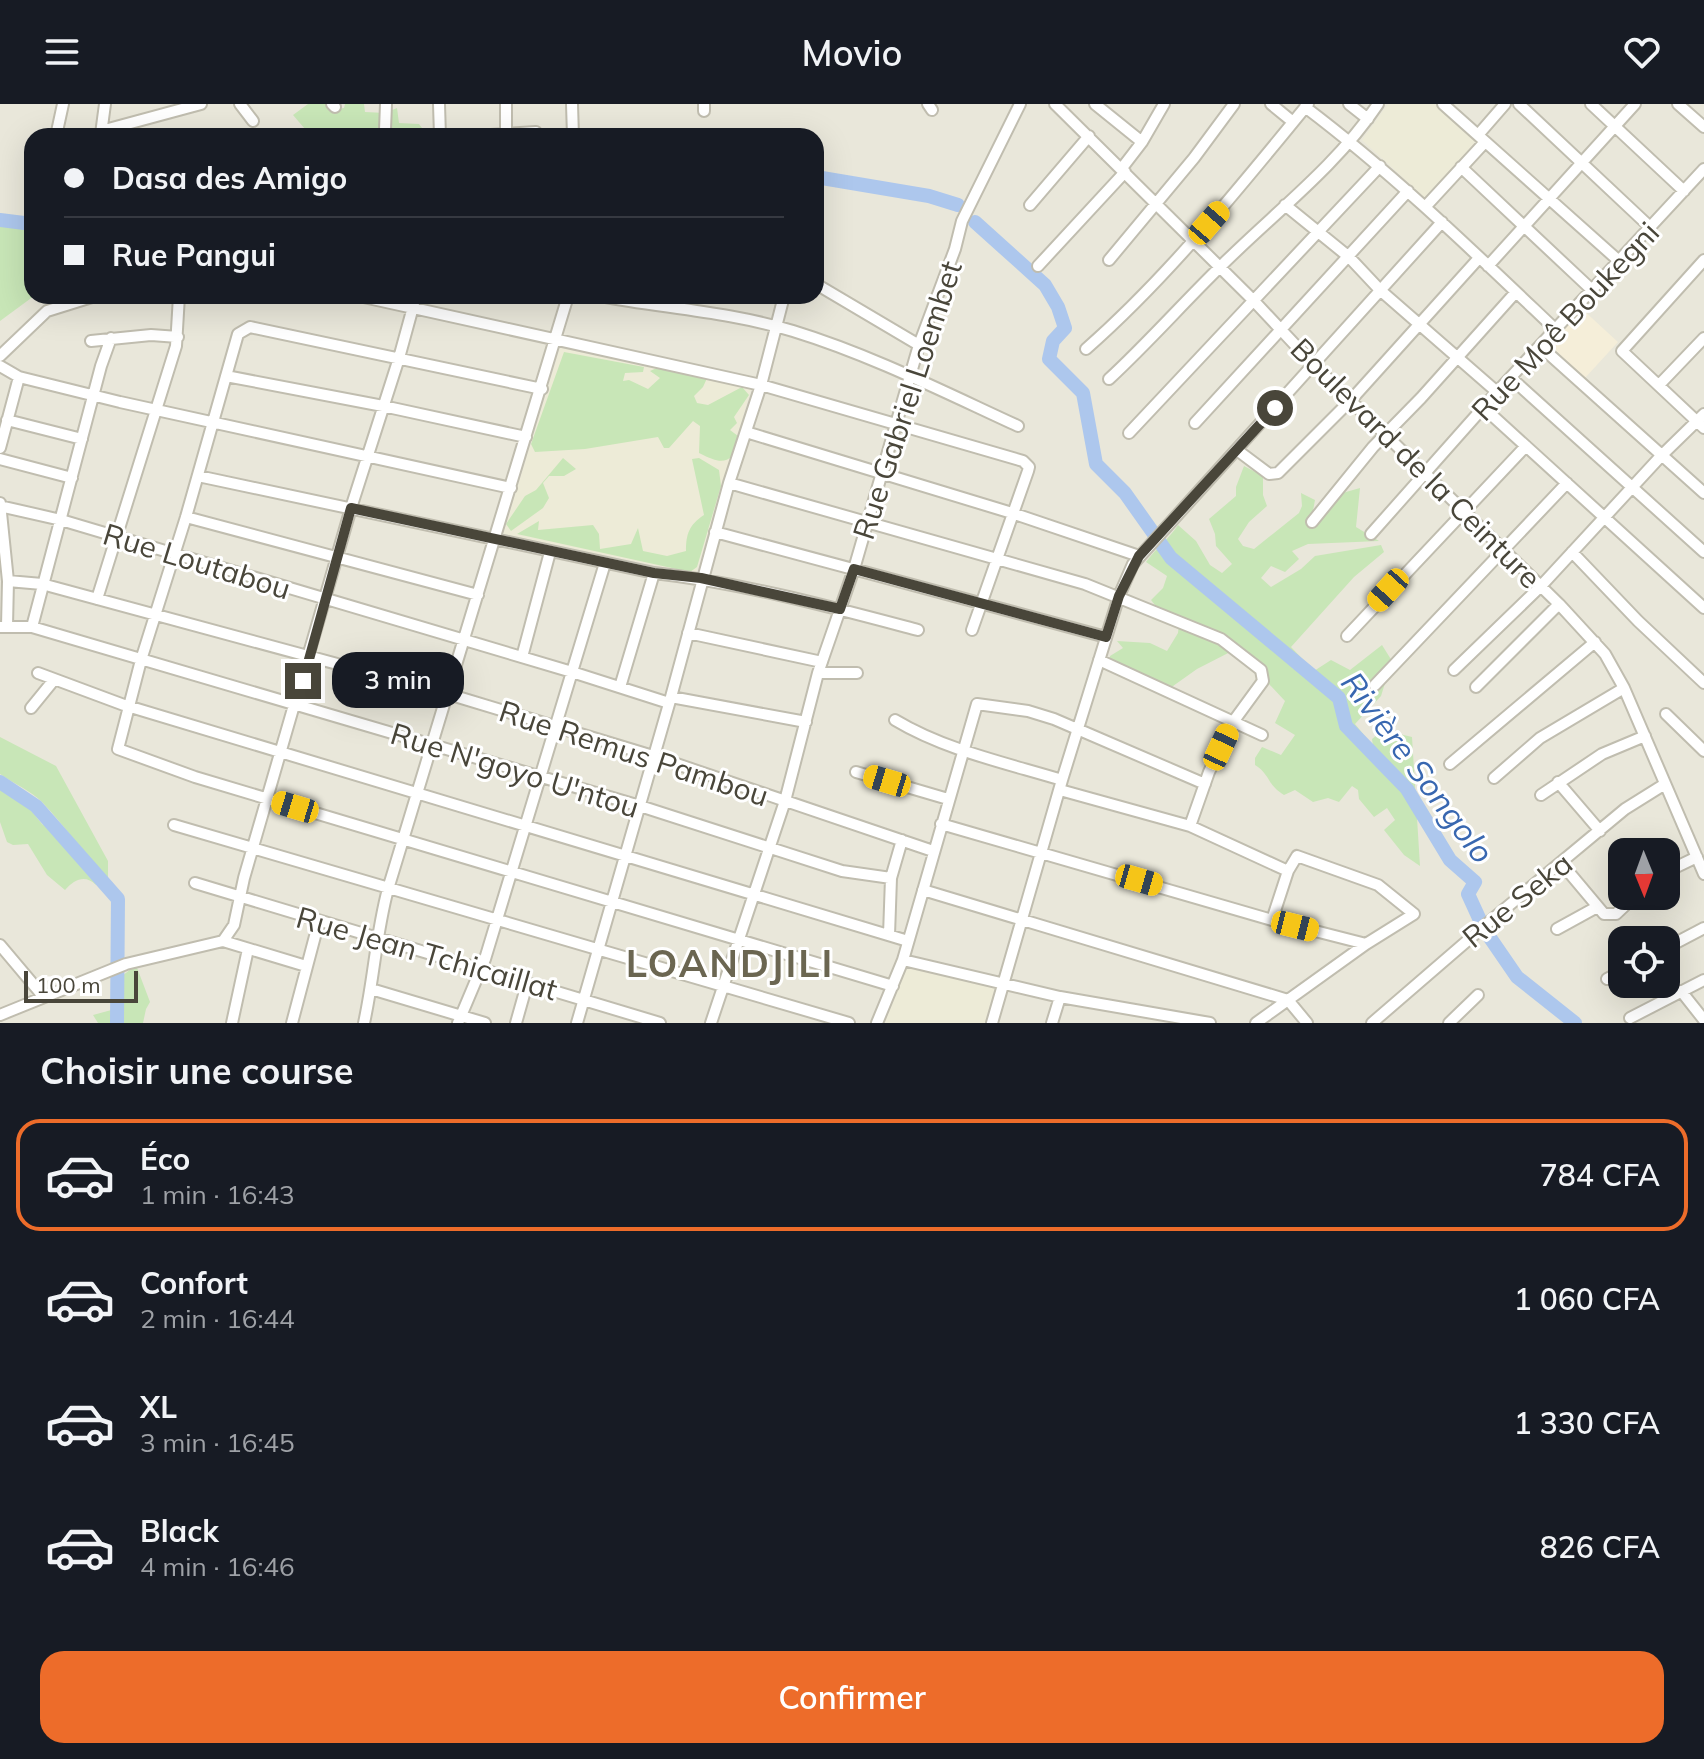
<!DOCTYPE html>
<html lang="fr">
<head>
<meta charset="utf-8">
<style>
	:root { --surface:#171b24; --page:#242831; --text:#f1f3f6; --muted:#9ea1a6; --line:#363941; --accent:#ed6c2a }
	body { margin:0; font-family:Mulish,sans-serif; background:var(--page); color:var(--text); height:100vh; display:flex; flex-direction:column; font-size:30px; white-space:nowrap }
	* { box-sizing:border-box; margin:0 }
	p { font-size:26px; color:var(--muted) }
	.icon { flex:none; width:44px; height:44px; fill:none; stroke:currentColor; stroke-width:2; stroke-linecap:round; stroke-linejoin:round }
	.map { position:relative; height:919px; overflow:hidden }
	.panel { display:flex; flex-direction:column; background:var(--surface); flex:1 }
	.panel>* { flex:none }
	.hud { position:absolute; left:24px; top:24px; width:800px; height:176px; border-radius:24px; box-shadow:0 8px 32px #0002; display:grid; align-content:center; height:176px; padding:0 40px; background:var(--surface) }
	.needle { width:52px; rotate:179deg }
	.buttons { position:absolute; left:1608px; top:734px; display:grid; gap:16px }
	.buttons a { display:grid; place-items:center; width:72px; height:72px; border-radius:16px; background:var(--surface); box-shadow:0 8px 32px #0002; font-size:40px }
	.scale { position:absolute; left:24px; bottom:20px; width:114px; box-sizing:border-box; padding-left:8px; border:4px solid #49463a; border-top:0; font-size:22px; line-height:28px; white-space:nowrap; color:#49463a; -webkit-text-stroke:6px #fff; paint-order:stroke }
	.end { position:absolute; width:36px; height:36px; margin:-18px; border:10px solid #49463a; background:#fff; box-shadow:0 0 0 4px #fff }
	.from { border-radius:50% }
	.bubble { position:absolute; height:56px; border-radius:24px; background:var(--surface); box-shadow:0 8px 32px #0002; font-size:26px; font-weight:600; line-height:56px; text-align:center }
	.car { position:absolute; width:24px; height:48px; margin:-24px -12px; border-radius:10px; box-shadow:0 0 6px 2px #0007; background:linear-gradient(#f5c518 24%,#345 0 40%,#f5c518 0 76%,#345 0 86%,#f5c518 0) }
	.hud b { display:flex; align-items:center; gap:28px; height:76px; font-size:30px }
	.hud b+b { border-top:2px solid var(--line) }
	.hud i { width:20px; height:20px; background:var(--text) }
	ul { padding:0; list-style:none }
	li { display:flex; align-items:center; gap:24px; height:112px; margin:0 16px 12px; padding:0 24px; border:4px solid transparent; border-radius:24px }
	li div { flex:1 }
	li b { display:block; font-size:30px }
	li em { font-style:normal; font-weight:600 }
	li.selected { border-color:var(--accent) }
	li>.icon { width:72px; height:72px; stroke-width:1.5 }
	h2 { padding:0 40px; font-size:36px; line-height:96px }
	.action { display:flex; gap:16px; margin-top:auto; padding:16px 40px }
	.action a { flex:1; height:92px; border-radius:24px; background:var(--accent); color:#fff; font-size:32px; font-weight:600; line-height:92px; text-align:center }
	header { display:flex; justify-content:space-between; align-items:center; height:104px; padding:0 40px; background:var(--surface); font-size:36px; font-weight:600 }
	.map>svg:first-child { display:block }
	.residential { fill:#e9e7da; fill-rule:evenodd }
	.commercial { fill:#f5eed9 }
	.education { fill:#edebd7 }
	.green { fill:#c8e6b7 }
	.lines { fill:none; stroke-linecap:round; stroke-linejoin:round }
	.river { stroke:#adc7ed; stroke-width:14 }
	.minor-casing { stroke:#c0bdaf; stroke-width:14 }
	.minor { stroke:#fff; stroke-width:10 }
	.route { stroke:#49463a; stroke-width:10 }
	.labels { text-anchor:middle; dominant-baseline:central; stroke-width:6; stroke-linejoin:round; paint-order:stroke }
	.street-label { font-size:30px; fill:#49463a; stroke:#fff }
	.water-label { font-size:32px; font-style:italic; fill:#3867b0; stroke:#fff }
	.district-label { font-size:38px; font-weight:bold; letter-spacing:2px; fill:#6b6651; stroke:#fff }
</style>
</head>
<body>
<header><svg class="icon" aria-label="menu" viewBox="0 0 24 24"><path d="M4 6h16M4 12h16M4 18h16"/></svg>Movio<svg class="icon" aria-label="heart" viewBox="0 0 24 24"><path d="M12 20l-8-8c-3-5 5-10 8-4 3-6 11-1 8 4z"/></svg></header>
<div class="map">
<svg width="1704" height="919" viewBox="0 0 1704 919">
	<rect width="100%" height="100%" fill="#f5f4ec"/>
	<path class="residential" d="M0 0H1704V919H0ZM32 32H816V192H32ZM1622 748H1666V792H1622ZM1622 836H1666V880H1622Z"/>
	<path class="commercial" d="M1581 204 1618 238 1585 274 1547 239Z"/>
	<path class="education" d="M1388 0H1434L1477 36 1425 94 1362 36Z
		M561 241 752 282 696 470 503 430Z
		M904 861 995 883 985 919H884Z"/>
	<path class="green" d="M308 0H333L336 5 344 4 345 0H364L365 8 385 9 397 4 399 19 419 20 428 32H311L293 11Z
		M0 115 32 118V192H34L0 217Z
		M564 248 644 263 643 268 625 269 623 277 629 276 648 285 660 274 650 267 659 263 708 272 703 283 694 292 697 299 708 301 742 283 749 291 734 313 737 319 730 326 746 338C727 359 725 362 699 349L700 322 693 317 669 344H664L658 333 585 345 535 348 531 340Z
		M563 354 576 365 564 372H549L543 379 549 394 543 404 511 427 506 420 525 392 536 386Z
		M699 354 719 366 721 382 697 463 690 468 517 430 539 417 538 426 593 421 599 430 600 445 631 440 638 424 643 447 667 452 686 447C686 430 689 421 704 411L692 355Z
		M1244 362 1263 372V391L1267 402 1249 418 1238 435 1243 442 1254 445 1299 409 1302 402 1301 389 1315 396 1312 412 1339 390 1360 384 1356 423 1379 437 1308 440 1292 447 1299 455 1285 468 1271 462 1261 474 1271 483 1301 465 1315 452 1381 441 1384 448 1354 473 1291 543 1314 567 1331 556 1350 566 1382 541 1392 557 1381 592 1355 620 1373 642 1372 635 1383 626 1412 633 1420 762 1404 751 1384 726 1395 716 1387 704 1374 713 1359 695 1358 686 1352 682 1339 698 1328 694 1313 698 1295 686 1284 691C1267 681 1270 670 1255 661V654L1262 643 1281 651 1295 631 1275 619 1285 597 1236 545 1197 565 1166 587 1110 561V552L1123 544 1117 537 1150 539 1167 547 1178 529 1179 520 1158 505 1151 496 1163 484 1167 472 1146 458C1157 443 1169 435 1178 421L1196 437 1210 461 1222 469 1232 460 1216 442 1215 430 1209 415 1236 392V383Z
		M0 633 56 662 108 757V776C84 751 66 723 42 698 31 687 13 679 0 670Z
		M0 683 26 700 42 720 62 735 94 774 96 781C85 770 74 776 65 786L47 771 28 740 13 741 7 738 0 718Z
		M136 861 150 898 146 905 143 919H98L93 911 115 905 122 872Z"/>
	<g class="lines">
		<path class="river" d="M816 73 929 92 958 101
			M0 116 32 120
			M975 118 1045 181 1058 203 1065 224 1053 237 1049 255 1083 289 1096 360 1125 389 1171 454 1339 594 1346 622 1407 685 1450 756 1475 778 1468 790 1484 825 1517 873 1575 919
			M0 678 36 702 118 795 117 919"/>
		<defs>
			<path id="minor" d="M240 0 253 17
				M332 0 335 3
				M439 0 440 32
				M506 0V30
				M572 0 573 32
				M704 0V7
				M928 0 932 6
				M1055 0 1254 197 1314 261 1559 500 1605 550 1624 584 1704 770
				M1095 0 1142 38
				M1271 0 1293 18
				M1349 0 1368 15
				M1443 0 1619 157
				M1519 0 1650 123
				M1591 0 1684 87
				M1678 0 1704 23
				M1305 3C1395 71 1475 149 1556 226
				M385 26 386 0
				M101 27 201 0
				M101 30 105 0
				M1478 31 1505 0
				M56 32 63 0
				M475 32 536 28
				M1461 63 1592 186
				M1122 64 1142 38 1164 0
				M1030 101 1089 32
				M1285 101 1349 153 1380 186 1497 288
				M1426 102 1485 38
				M1109 156 1194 54 1234 0
				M1704 156 1622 247 1704 324
				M1038 162 1125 68
				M1488 162 1635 0
				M816 180 919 241
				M359 192 761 281 1023 357 1029 363 1028 367 972 526
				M600 192C664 204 730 208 793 227 871 251 944 288 1018 322
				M91 237 151 231 178 233
				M1540 242 1704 389
				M1086 245C1169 172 1238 85 1308 0
				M0 252 47 207 95 192
				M0 262 19 273 120 298 511 384
				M226 272 383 302 526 333
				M1511 274 1704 448
				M1109 275C1148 239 1183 199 1221 162 1274 109 1336 63 1378 0
				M1659 281 1704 234
				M542 285 250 223 238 230 186 413 141 556 118 645 195 673 893 882
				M1484 304 1704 504
				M7 316 82 335
				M1195 319 1408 87
				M746 328 1012 409 1139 452
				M1129 329 1380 62
				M0 344 19 273
				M1237 346 1269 370 1278 369 1351 296 1479 154
				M0 355 72 374
				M198 372 654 469C743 479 831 503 918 526
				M729 379 1085 480 1221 535 1261 566 1263 577 1233 618 1209 668 1190 722
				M0 399 8 477 7 522
				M0 402 61 416 572 568 669 599
				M186 413 478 491
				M1312 418 1373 343 1421 294 1516 188
				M715 428 1106 533
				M1371 430 1497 288 1704 65
				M1572 448 1638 517 1704 579
				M8 477 42 480 448 590 653 652 933 747
				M97 495 176 242 179 192
				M0 523H32L640 702 842 767 891 774
				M32 523 101 262 111 234
				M688 529 822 558
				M1347 532 1526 342
				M522 553 550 448
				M1099 556 1262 631
				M1454 566 1541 482 1661 352 1704 310
				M38 569 124 601 908 837
				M818 569H857
				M1375 581 1567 379
				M620 583 654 469
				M1476 583 1559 500
				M671 593 806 618
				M31 604 53 577
				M1666 610 1704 647
				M895 616C945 646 1006 659 1062 676
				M1450 660 1595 538
				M856 668 948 695
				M1494 674 1540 634 1624 584
				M1558 678 1600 727
				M1060 686 1190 722 1288 767
				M1541 691 1602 650 1645 632
				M941 720 1272 816 1366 840
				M174 721 849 919
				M1562 760 1604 810H1616L1635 792
				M1666 768 1697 753
				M195 779 660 919
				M923 786 1288 896
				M1557 825 1597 803
				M889 831 891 774 902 736
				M223 837 234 821 244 774 351 404 399 254 416 192
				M223 837 306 862
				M0 841 43 892
				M1666 844 1704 824
				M903 856 1060 893 1210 919
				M1607 875 1622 867
				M371 885 485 919
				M1681 887 1704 916
				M1288 896 1307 919
				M0 911 126 860 223 837
				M1630 914 1704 876
				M232 919 248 845
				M292 919 319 817
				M364 919C374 874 376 829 388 785L568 192
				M458 919 485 855 605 459
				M516 919 527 880
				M577 919 671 593 729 379 761 281 784 192
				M711 919 785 697 818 569 854 465 919 241 955 145 962 117 1020 0
				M877 919 903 856 977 600 1028 607 1054 615 1205 680
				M992 919 1062 676 1119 492 1133 460 1442 118
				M1052 919 1060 893
				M1256 919 1366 840 1414 810 1378 781 1297 752 1288 767 1272 816
				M1372 919 1489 818 1625 705 1665 680
				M1449 919 1478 891"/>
		</defs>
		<use href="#minor" class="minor-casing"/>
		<use href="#minor" class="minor"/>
	</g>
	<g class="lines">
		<path class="route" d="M303 577 351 404 654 469 701 474 840 505 854 465 1106 533 1119 492 1139 452 1275 304"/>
	</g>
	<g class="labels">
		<g class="street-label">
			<text transform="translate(1565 217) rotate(-47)">Rue Moê Boukegni</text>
			<text transform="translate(907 296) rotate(-72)">Rue Gabriel Loembet</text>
			<text transform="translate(1416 359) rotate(45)">Boulevard de la Ceinture</text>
			<text transform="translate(197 457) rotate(17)">Rue Loutabou</text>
			<text transform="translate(634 649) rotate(18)">Rue Remus Pambou</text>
			<text transform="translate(515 666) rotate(17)">Rue N'goyo U'ntou</text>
			<text transform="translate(1517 796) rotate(-39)">Rue Seka</text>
			<text transform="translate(427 849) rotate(16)">Rue Jean Tchicaillat</text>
		</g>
		<g class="water-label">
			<text transform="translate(1418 663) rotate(53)">Rivière Songolo</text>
		</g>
		<g class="district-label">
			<text x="730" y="859">LOANDJILI</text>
		</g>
	</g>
</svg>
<div class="buttons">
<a><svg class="needle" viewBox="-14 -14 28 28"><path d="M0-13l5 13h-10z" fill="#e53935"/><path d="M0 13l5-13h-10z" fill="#9ea1a6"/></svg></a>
<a><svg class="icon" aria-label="locate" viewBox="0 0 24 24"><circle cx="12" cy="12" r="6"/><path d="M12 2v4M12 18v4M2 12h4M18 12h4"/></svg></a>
</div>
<div class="scale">100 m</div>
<i class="end from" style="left:1275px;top:304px"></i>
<i class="end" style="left:303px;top:577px"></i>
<div class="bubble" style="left:332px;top:548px;width:132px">3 min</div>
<i class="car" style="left:1209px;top:119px;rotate:41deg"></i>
<i class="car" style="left:1388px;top:486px;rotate:222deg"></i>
<i class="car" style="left:1221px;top:643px;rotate:25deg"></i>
<i class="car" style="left:887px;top:677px;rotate:287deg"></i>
<i class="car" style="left:295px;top:703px;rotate:287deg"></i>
<i class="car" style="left:1139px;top:776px;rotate:106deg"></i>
<i class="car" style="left:1295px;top:822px;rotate:104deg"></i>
<div class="hud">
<b><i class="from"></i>Dasa des Amigo</b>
<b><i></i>Rue Pangui</b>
</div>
</div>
<section class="panel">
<h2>Choisir une course</h2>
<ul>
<li class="selected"><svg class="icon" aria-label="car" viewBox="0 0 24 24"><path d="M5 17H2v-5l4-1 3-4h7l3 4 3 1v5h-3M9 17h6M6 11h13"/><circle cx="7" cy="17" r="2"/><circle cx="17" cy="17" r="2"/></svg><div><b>Éco</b><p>1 min · 16:43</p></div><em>784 CFA</em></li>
<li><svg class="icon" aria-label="car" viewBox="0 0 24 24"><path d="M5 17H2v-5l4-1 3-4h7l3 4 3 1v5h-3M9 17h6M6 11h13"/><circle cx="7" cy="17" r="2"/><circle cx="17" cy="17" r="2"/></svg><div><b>Confort</b><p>2 min · 16:44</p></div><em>1 060 CFA</em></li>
<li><svg class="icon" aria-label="car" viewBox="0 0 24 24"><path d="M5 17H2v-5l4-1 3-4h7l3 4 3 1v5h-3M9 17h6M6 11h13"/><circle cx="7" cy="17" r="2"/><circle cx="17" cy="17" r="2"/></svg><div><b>XL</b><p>3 min · 16:45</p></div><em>1 330 CFA</em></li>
<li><svg class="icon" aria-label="car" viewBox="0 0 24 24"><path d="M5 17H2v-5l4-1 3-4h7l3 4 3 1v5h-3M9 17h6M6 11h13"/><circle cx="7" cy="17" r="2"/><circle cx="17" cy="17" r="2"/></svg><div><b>Black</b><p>4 min · 16:46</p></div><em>826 CFA</em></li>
</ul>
<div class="action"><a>Confirmer</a></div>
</section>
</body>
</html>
